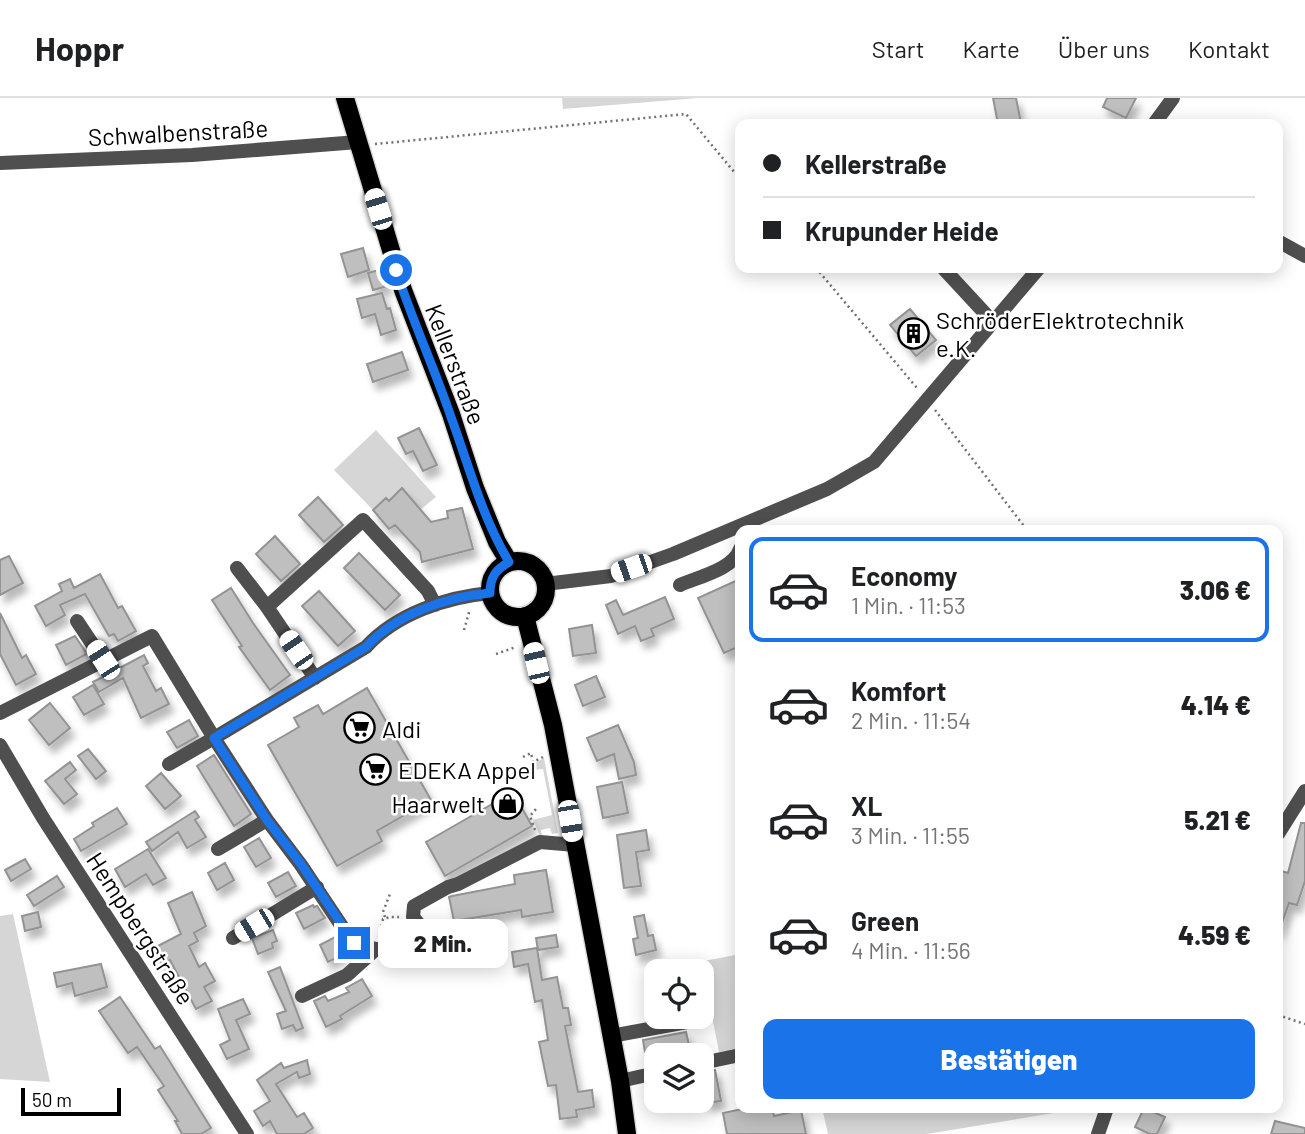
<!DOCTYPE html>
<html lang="de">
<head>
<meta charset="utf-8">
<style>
	:root { --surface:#fff; --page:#f6f6f6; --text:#202124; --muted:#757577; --line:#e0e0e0; --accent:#1a73e8 }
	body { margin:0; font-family:Barlow,sans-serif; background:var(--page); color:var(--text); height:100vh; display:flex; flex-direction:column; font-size:26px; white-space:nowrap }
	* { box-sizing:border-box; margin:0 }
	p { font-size:23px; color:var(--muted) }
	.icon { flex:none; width:38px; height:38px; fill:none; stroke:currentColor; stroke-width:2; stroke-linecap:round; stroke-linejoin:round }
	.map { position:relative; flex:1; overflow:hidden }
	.drawer { position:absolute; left:735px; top:427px; width:548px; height:588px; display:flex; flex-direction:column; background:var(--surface); border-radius:14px; box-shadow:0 4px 18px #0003 }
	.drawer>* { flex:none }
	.top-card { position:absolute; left:735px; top:21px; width:548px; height:154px; border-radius:14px; box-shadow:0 4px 18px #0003; display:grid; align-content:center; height:154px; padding:0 28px; background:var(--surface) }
	.buttons { position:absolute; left:644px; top:861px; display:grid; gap:14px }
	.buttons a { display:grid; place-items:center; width:70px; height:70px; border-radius:14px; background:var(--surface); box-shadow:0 4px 18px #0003; font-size:35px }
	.scale { position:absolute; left:21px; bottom:18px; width:100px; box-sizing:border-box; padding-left:7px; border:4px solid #000; border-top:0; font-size:19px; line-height:24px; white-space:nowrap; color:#000; -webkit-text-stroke:5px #fff; paint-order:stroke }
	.end { position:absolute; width:32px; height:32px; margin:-16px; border:9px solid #1a73e8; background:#fff; box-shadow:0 0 0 4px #fff }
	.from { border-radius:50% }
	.bubble { position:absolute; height:49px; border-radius:14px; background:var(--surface); box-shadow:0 4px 18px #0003; font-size:23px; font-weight:800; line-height:49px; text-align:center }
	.car { position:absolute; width:21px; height:42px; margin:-21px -10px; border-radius:9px; box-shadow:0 0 5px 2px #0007; background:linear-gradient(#fff 24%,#345 0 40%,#fff 0 76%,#345 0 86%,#fff 0) }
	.top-card b { display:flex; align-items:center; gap:24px; height:66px; font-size:26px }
	.top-card b+b { border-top:2px solid var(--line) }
	.top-card i { width:18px; height:18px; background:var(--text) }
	ul { padding:12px 0 0; list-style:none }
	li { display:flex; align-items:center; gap:21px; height:105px; margin:0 14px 10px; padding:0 14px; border:4px solid transparent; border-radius:14px }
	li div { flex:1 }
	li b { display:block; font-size:26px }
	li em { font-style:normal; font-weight:800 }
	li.selected { border-color:var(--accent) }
	li>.icon { width:63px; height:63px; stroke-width:1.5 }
	.action { display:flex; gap:14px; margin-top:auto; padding:14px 28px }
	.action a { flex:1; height:80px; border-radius:14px; background:var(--accent); color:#fff; font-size:28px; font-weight:800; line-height:80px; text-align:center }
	header { display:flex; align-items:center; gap:42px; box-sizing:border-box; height:98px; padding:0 35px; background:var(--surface); border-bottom:2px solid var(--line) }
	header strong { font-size:33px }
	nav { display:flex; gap:38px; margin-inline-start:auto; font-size:24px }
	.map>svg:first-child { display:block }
	.green { fill:#d6d6d6 }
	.building { fill:#bfbfbf; stroke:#939393; stroke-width:2; filter:url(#shadow) }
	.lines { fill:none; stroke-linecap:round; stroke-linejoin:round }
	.major-casing { stroke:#dbdbdb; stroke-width:21 }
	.path { stroke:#717171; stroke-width:2.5; stroke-dasharray:2 3.5; stroke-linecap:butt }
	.minor { stroke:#4f4f4f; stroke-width:14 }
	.major { stroke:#000; stroke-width:18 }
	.route { stroke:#1a73e8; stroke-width:9 }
	.labels { text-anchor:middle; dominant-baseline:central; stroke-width:5; stroke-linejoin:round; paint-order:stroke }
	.street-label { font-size:24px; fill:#000; stroke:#fff }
	.poi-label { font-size:24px; fill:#000; stroke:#fff; text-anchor:start }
</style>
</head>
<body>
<header>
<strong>Hoppr</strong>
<nav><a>Start</a><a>Karte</a><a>Über uns</a><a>Kontakt</a></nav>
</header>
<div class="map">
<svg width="1305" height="1036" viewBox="0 0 1305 1036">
	<defs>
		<filter id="shadow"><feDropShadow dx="4.5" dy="8" stdDeviation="3.5" flood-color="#0004"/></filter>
	</defs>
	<rect width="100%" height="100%" fill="#fff"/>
	<path class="green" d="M562 0H698L563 11Z
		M376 332 436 399 420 412 389 403 386 400 373 412 334 372Z
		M544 660 558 735 552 736 550 730 541 732 542 738H540L533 722 552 717 543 671 532 672 531 667Z
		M13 816 50 984 0 981V818Z
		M740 856V950L719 954 711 913 704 914 702 873H695L694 865Z
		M822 1010H1084L927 1036H828Z"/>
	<path class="building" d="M993 0H1016L1021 25 998 26Z
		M1107 0H1136L1126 20 1103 9Z
		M363 150 369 172 348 179 341 156Z
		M383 171 388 188 373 192 368 175Z
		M382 195 387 211 390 210 396 232 381 237 375 216 362 220 357 201Z
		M910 211 936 242 916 258 890 227Z
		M402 254 408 272 373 284 367 266Z
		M419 330 437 367 423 373 413 353 406 356 398 340Z
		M402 390 431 424 448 420 447 413 462 410 473 451 422 464 420 454 395 427 389 431 373 412 386 400 389 403Z
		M318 399 343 427 324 444 299 417Z
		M275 438 300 466 281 483 256 456Z
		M359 455 400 497 385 512 344 470Z
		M9 458 23 485 0 497V462Z
		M100 476 118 510 122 508 136 533 118 543 114 536 109 538 85 496 60 507 65 517 46 528 35 508 62 493 59 486 70 481 74 490Z
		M740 481V548L724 555 698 500Z
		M231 490 253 525 290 577 270 592 239 549 242 548 212 502Z
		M319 493 355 533 338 548 302 508Z
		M665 499 674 521 651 531 654 538 641 543 635 528 618 536 606 507 616 502 623 517Z
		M0 515 22 560 26 557 36 576 16 587 0 556Z
		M592 527 596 555 573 558 569 531Z
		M75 538 87 556 66 567 56 547Z
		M144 557 148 565 143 568 156 593 161 590 169 606 141 620 123 580 99 594 93 584Z
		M596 578 605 599 583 608 575 587Z
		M93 587 104 606 84 617 73 599Z
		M367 590 431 702 377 733 382 743 337 768 268 647 299 629 294 620 318 607 323 616Z
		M50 605 70 630 49 647 29 622Z
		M189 622 198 638 177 650 167 634Z
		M618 627 634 664 636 677 619 681 614 656 597 663 587 640Z
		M88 651 106 673 96 681 78 658Z
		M214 657 251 716 234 728 197 668Z
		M70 664 76 672 65 681 77 696 64 706 45 683Z
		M161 675 181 698 165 711 146 688Z
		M622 684 628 715 603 720 597 689Z
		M513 694 532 728 445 778 426 744Z
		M117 710 127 726 81 753 74 741 94 728 92 725Z
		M195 713 199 719 195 722 206 739 187 750 178 734 152 753 146 744Z
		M1301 725H1305V783L1297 807 1289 805 1279 833H1278V772L1288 775Z
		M646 732 649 752 636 754 641 788 624 790 617 737Z
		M259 740 271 760 256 769 244 749Z
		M148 751 166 780 153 787 146 776 125 789 115 771Z
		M25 761 31 771 11 783 5 772Z
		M225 765 234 782 217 792 208 775Z
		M546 772 553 814 522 819 521 812 454 823 449 799 452 798 515 786 514 777Z
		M288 774 296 788 276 799 268 785Z
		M57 778 64 789 34 808 27 797Z
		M192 794 206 828 194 835 198 843 189 848 199 869 205 865 215 883 204 889 212 903 196 911 170 862 162 866 154 850 181 836 168 805Z
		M313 807 314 809 317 808 325 820 304 831 296 815Z
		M38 814 41 829 25 833 22 818Z
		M644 817 648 838 653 837 656 852 636 857 633 841 638 840 634 819Z
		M273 832 277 843 272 845 273 850 258 856 252 840Z
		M556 837 558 849 538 852 536 840Z
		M335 839 344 856 328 864 320 847Z
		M537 850 542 882 557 879 563 910H568L571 927 565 928 578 994 592 992 594 1009 576 1012 577 1019 560 1021 556 987 548 988 539 944 548 942 542 902 535 904 528 866 514 869 512 854Z
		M101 866 107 889 75 898 72 885 57 889 54 875Z
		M280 869 303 930 296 933 293 927 282 931 277 916 286 913 268 874Z
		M362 881 372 898 340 918 342 921 326 929 314 903 325 898 328 903 349 894 346 890Z
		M120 899 155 951 160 948 211 1030 201 1036H182L175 1023H178L158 992 164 988 137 949 128 955 99 913Z
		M243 901 250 916 236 922 249 951 227 961 220 947 230 942 218 911Z
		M686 934 689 947 645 954 643 942Z
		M307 962 310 976 299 980 297 974 276 986 297 1019 304 1015 313 1030 304 1036H277L270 1023 263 1028 254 1013 270 1003 257 982 281 965 284 970Z
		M715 972 721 1003 707 1005 702 974Z
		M747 1010H772L774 1018 801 1012 806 1036H727L723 1015Z
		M1144 1010 1165 1019 1157 1036H1150L1135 1029Z
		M1275 1023 1305 1030V1036H1271Z"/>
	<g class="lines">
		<defs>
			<path id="major" d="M345 0 403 192 451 316 475 390 497 444 509 464
				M490 491a28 28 0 1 1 56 0a28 28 0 1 1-56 0Z
				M525 518 553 627 620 983 627 1036"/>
		</defs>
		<use href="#major" class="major-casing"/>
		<path class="path" d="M375 46 686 16 740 81
			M816 170 917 290
			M935 312 1027 432
			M464 532 470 511
			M496 556 516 549
			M523 659 531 655 533 664 543 659
			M535 732 530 718 536 711
			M385 819 383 814 390 796
			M379 839 383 821 390 819H399
			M1278 917 1305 926"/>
		<path class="minor" d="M1154 26 1173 0
			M0 65 192 57 358 44
			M1278 143 1305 158
			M943 170 993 224
			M237 470 267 509
			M545 486 611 478 673 456 827 391 874 364 1039 170
			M680 487C698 479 734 471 740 451
			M77 523 103 562
			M315 580 267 509 363 422 428 493 435 507
			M0 615 152 538 214 640 366 549C396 516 446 499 490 495
			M0 647 43 720 247 1036
			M169 666 214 640 267 722 301 767 353 845 376 851H387
			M1278 736 1305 693
			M218 751 267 722
			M233 840 317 789
			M425 863 428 837 413 819 414 808 448 789 458 786 540 744 575 747
			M302 898 347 877 376 851
			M611 938 687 924
			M702 965 740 957
			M620 983 656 975
			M1098 1036 1107 1010"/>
		<use href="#major" class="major"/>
	</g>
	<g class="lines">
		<path class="route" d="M354 845 301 766 267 722 214 640 366 549C396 516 446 499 490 495 490 480 495 472 509 464 482 419 469 368 451 319 434 269 412 222 396 172"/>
	</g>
	<defs>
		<symbol id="building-ring" viewBox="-11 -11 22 22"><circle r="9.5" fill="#fff" stroke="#000" stroke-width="1.5"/><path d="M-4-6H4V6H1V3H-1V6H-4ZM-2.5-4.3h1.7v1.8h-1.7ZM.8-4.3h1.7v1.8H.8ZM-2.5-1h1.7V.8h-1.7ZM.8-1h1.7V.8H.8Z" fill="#000"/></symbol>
		<symbol id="supermarket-ring" viewBox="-11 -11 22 22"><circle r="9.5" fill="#fff" stroke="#000" stroke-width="1.5"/><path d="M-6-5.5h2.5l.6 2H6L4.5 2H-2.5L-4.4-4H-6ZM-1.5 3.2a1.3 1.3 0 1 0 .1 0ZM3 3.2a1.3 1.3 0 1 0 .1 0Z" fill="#000"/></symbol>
		<symbol id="shop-ring" viewBox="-11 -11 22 22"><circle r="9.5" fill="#fff" stroke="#000" stroke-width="1.5"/><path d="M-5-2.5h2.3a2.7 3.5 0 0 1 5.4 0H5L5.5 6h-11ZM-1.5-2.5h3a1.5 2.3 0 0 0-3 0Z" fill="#000"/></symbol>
	</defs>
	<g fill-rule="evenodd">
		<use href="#building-ring" x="896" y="218" width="35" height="35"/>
		<use href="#supermarket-ring" x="342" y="612" width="35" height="35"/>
		<use href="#supermarket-ring" x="358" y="654" width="35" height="35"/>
		<use href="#shop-ring" x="490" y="688" width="35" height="35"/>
	</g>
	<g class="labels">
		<g class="street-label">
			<text transform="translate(178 34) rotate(-3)">Schwalbenstraße</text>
			<text transform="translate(456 266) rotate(69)">Kellerstraße</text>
			<text transform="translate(141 830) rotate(57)">Hempbergstraße</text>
		</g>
		<g class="poi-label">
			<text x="936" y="221">SchröderElektrotechnik<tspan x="936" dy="28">e.K.</tspan></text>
			<text x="382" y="630">Aldi</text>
			<text x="398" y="671">EDEKA Appel</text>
			<text x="485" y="705" text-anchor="end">Haarwelt</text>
		</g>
	</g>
</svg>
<div class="buttons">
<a><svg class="icon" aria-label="locate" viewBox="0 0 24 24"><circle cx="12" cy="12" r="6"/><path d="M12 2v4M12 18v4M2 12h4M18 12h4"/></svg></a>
<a><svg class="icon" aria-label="layers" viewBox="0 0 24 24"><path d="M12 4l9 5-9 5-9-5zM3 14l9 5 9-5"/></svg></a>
</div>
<div class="scale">50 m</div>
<i class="end from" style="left:396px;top:172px"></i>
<i class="end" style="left:354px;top:845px"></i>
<div class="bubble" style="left:378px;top:821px;width:130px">2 Min.</div>
<i class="car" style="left:378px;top:111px;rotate:343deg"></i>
<i class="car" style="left:631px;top:470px;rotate:251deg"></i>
<i class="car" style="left:296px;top:552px;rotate:326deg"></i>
<i class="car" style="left:103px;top:562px;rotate:327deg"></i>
<i class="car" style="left:536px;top:565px;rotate:347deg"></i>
<i class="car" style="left:570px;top:723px;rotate:170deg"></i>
<i class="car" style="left:254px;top:827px;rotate:239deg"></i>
<div class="top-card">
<b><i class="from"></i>Kellerstraße</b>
<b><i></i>Krupunder Heide</b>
</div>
<section class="drawer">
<ul>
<li class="selected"><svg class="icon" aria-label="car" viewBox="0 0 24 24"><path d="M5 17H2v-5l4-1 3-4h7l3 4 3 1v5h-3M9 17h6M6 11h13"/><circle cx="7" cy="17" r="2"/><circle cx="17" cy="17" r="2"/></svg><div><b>Economy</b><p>1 Min. · 11:53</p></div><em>3.06 €</em></li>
<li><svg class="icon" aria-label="car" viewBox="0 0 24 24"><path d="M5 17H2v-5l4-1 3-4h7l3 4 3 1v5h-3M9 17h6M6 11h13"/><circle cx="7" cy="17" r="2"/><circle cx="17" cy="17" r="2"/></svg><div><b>Komfort</b><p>2 Min. · 11:54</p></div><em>4.14 €</em></li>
<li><svg class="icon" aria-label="car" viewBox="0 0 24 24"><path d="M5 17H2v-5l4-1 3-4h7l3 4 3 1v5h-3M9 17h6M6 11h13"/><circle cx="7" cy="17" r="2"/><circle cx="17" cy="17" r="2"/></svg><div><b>XL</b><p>3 Min. · 11:55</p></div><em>5.21 €</em></li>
<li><svg class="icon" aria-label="car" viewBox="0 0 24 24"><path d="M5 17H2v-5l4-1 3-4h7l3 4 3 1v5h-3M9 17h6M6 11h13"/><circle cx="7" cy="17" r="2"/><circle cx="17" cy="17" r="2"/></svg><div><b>Green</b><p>4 Min. · 11:56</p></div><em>4.59 €</em></li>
</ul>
<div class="action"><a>Bestätigen</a></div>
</section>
</div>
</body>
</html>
